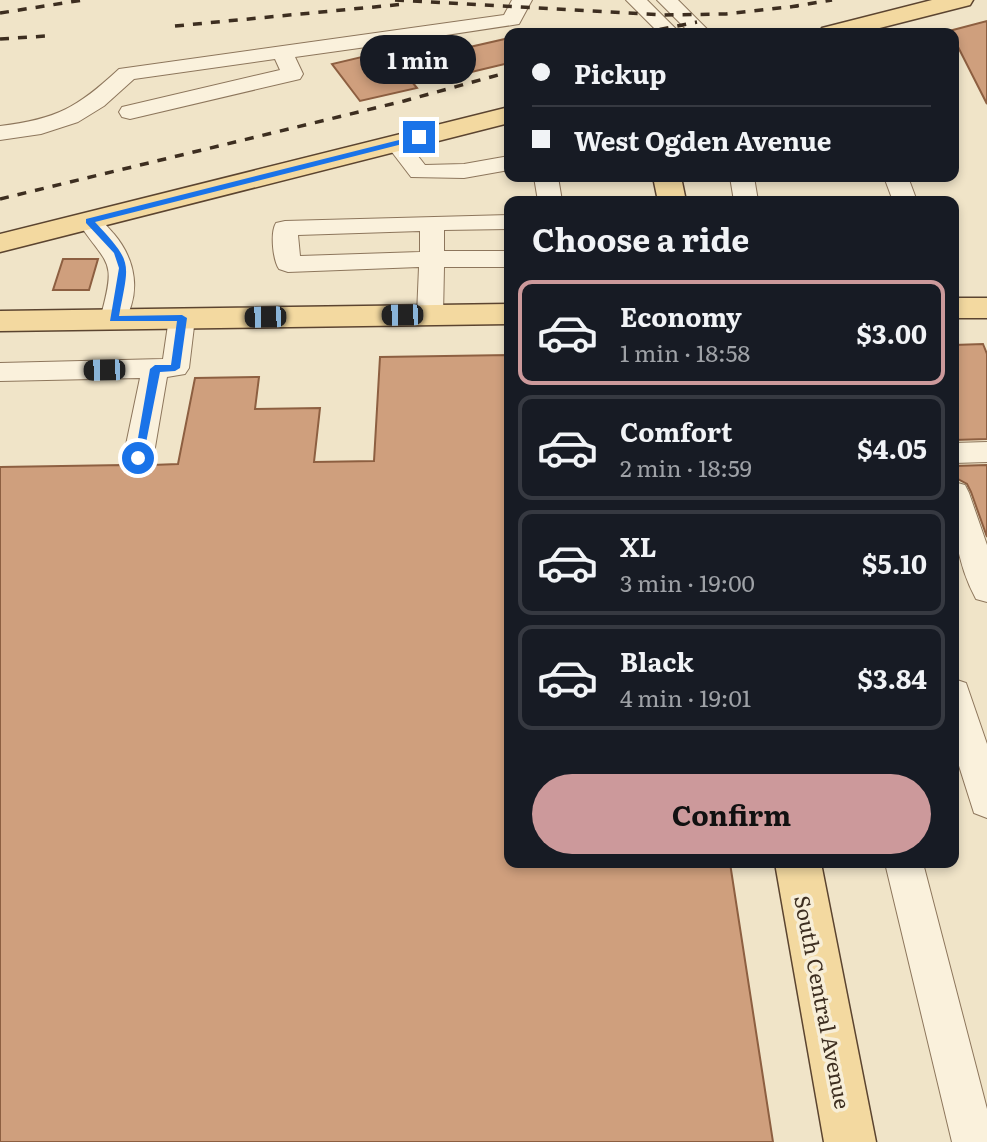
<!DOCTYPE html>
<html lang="en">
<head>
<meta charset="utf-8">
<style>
	:root { --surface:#171b24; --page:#242831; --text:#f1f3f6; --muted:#9ea1a6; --line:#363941; --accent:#cc999b }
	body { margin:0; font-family:Literata,serif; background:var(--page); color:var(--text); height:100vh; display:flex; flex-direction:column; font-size:26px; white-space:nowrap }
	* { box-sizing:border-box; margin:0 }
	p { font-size:23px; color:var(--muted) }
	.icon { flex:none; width:38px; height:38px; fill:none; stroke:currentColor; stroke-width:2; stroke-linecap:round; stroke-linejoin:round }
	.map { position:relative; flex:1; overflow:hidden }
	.details { position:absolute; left:504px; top:196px; width:455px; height:672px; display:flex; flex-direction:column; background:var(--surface); border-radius:14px; box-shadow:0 4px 10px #0003 }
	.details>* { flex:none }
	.banner { position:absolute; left:504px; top:28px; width:455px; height:154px; border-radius:14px; box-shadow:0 4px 10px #0003; display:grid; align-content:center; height:154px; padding:0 28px; background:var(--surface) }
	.end { position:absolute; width:32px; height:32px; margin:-16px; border:9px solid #1a73e8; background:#fff; box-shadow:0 0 0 4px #fff }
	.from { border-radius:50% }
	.bubble { position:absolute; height:49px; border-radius:24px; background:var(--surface); box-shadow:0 4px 10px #0003; font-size:23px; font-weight:700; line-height:49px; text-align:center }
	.car { position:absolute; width:21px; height:42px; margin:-21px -10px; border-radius:9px; box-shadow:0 0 5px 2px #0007; background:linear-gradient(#222 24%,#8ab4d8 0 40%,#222 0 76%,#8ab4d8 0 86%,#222 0) }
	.banner b { display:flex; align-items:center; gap:24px; height:66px; font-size:26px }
	.banner b+b { border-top:2px solid var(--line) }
	.banner i { width:18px; height:18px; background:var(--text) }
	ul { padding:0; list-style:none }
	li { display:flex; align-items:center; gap:21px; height:105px; margin:0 14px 10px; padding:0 14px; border:4px solid var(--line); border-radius:14px }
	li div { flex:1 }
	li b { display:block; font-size:26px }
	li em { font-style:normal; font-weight:700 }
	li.selected { border-color:var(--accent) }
	li>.icon { width:63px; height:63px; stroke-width:1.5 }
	h2 { padding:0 28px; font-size:32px; line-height:84px }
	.action { display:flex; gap:14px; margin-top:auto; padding:14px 28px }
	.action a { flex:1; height:80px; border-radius:42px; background:var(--accent); color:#111; font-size:28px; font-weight:700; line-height:80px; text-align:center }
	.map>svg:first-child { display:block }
	.building { fill:#cf9f7d; stroke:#8d5f41; stroke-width:2 }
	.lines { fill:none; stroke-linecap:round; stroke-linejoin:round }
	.minor-casing { stroke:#8d765c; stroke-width:2 }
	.major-casing { stroke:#5b4430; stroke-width:3 }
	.minor { fill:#faf1dc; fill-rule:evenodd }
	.major { fill:#f3d9a0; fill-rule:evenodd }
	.rail { stroke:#3d2e20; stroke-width:3.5; stroke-dasharray:9 9; stroke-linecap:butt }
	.route { fill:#1a73e8 }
	.labels { text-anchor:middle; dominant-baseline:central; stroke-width:7; stroke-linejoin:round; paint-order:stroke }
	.near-street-label { font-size:21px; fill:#3d2e20; stroke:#f7eed8 }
</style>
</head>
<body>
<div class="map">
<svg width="987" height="1142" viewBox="0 0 987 1142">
	<rect width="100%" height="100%" fill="#f0e4c8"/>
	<path class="building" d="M987 21V104L954 39V33L949 31Z
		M509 38V63L438 80 437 72 443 66 435 55Z
		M387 51 417 88 360 101 332 64Z
		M63 259H98L89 290H53Z
		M983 344 987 354V439L954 440V345Z
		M509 355V863H730L773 1142H0V467L124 465 139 472 152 465 178 464 195 378 259 377 255 409 320 408 314 462 374 461 380 357Z
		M987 465V537L971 492 967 484 958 479 954 466Z"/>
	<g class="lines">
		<defs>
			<path id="minor" d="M512 0H532L519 24 420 39 440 66 436 70H422L402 42 295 57 303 74 300 79 130 119 122 117 119 112 122 107 280 70 275 59 134 79 104 106 78 122 41 134 0 140V126C57 119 77 108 119 69L504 15Z
				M626 0H647L680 33H659Z
				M657 0H678L711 33H690Z
				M396 136 404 138 425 165 464 164 509 156V170L464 178 411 177 385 143 388 138Z
				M534 177H558L562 201H538Z
				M730 177H754L758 201H734Z
				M884 177H908L917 201H893Z
				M89 214C100 217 106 225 114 234 136 260 142 294 122 325L113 327 104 325 100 319C117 258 109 268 77 221L80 216Z
				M509 215V229L444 230V251H509V267H444L443 315 439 321 430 323 421 321 417 315 419 267 288 272 279 269C273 260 270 233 276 223L285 221ZM420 231V252L300 256 298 235Z
				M182 310 191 312 195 318 189 368 185 374 167 377 153 459 148 466 138 469 128 466 123 459 140 378 0 381V363L163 359 169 318 173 312Z
				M987 442V462L954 463V443Z
				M954 482 965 485 969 493 987 545V602L976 599C956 562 952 523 954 482Z
				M954 679 966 683 987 744V818L974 813 954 750Z
				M885 863H923L987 1109V1142H952Z"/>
			<path id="major" d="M932 0H973L970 5 860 33H819L822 28Z
				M509 107V123L0 252V234Z
				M653 177H681L686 201H658Z
				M954 298H987V318H954Z
				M509 304V324L0 331V311Z
				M775 863H821L876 1142H824Z"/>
		</defs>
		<use href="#minor" class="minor-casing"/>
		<use href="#major" class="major-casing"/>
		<use href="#minor" class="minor"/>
		<use href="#major" class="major"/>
		<path class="rail" d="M395 0 663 15 726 14 798 6
			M790 7 832 0
			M0 13 83 0
			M175 26 405 4
			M642 33 697 22
			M0 39 46 36
			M0 199 404 101 509 72"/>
	</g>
	<path class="route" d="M419 135 422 139 95 222C134 264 129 261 119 316L182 315 187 318 180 368 175 371 160 372 143 458 142 461H134L150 369 155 365H171L177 321H110L119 268 114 253 86 223V219Z"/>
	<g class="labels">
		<g class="near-street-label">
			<text transform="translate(824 1002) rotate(79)">South Central Avenue</text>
		</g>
	</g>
</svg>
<i class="end from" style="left:138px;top:458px"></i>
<i class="end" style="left:419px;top:137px"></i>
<div class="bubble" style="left:360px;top:35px;width:116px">1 min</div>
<i class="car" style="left:402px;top:315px;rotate:269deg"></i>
<i class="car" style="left:265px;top:317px;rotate:269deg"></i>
<i class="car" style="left:104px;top:370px;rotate:269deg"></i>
<div class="banner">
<b><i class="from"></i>Pickup</b>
<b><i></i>West Ogden Avenue</b>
</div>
<section class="details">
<h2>Choose a ride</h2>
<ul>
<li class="selected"><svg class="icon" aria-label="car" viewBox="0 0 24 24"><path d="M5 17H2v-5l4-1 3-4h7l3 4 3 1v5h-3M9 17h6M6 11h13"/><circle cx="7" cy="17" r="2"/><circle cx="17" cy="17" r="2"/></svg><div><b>Economy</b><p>1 min · 18:58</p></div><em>$3.00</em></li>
<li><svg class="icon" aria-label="car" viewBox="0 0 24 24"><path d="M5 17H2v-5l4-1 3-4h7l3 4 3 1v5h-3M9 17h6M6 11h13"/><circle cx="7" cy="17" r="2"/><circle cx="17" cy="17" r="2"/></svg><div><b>Comfort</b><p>2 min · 18:59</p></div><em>$4.05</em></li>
<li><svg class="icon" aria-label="car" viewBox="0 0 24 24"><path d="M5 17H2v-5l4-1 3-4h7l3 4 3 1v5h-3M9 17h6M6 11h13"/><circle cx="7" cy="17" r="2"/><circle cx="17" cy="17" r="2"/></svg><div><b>XL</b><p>3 min · 19:00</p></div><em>$5.10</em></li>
<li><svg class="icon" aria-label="car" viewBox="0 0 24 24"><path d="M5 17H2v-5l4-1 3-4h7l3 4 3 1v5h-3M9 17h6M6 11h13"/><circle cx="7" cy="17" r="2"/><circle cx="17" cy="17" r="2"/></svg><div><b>Black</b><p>4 min · 19:01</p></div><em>$3.84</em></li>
</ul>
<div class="action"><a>Confirm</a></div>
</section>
</div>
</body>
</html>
